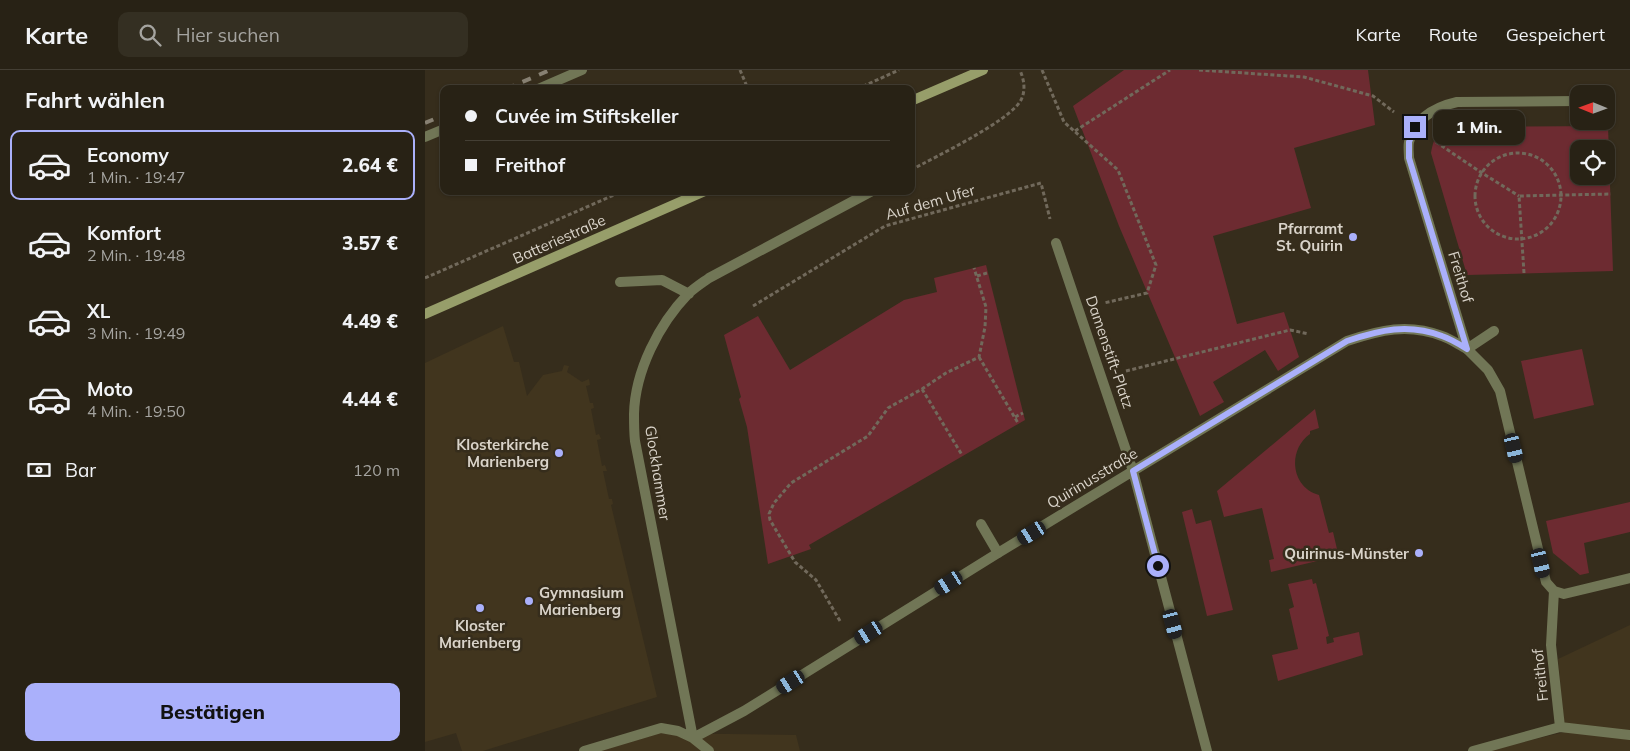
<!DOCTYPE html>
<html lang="de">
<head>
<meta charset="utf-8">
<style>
	:root { --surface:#282215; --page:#342f22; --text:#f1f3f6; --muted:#a5a4a0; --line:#443f34; --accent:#aab0fb }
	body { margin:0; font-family:Mulish,sans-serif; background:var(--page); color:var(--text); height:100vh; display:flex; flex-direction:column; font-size:19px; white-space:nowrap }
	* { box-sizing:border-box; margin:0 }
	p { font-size:16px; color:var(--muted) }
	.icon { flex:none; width:28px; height:28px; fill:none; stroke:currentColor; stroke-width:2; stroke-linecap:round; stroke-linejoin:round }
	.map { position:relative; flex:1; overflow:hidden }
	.panel { display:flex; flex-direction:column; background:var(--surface); width:425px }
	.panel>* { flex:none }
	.top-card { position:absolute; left:15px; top:15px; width:475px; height:110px; border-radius:10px; box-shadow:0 1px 4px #0004,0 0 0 1px var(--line); display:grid; align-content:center; height:110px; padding:0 25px; background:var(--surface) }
	.needle { width:32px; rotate:271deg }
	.tools { position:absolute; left:1145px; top:15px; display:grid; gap:10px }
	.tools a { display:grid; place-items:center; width:45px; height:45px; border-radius:10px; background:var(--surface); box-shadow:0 1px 4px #0004,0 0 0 1px var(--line); font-size:25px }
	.end { position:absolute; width:22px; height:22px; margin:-11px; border:6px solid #aab0fb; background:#111; box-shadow:0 0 0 2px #111 }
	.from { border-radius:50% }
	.bubble { position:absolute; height:35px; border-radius:10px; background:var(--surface); box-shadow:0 1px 4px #0004,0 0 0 1px var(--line); font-size:16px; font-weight:800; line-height:35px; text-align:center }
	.car { position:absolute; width:15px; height:30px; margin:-15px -8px; border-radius:6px; box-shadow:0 0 4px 1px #0007; background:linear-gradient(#222 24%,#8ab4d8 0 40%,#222 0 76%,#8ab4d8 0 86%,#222 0) }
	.top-card b { display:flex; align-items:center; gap:18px; height:48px; font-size:19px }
	.top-card b+b { border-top:1px solid var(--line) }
	.top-card i { width:12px; height:12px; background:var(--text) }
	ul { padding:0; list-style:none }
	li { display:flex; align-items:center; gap:15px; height:70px; margin:0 10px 8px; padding:0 15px; border:2px solid transparent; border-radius:10px }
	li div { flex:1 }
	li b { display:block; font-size:19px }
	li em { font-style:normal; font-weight:800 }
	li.active { border-color:var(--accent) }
	li>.icon { width:45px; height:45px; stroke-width:1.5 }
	h2 { padding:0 25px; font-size:22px; line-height:60px }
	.pay { display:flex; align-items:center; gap:12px; height:55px; padding:0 25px; font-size:19px }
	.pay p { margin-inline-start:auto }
	.primary-button { display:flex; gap:10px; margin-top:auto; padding:10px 25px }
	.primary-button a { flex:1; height:58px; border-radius:10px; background:var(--accent); color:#111; font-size:20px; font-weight:800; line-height:58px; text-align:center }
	header { display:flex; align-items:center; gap:30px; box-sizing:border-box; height:70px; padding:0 25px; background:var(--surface); border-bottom:1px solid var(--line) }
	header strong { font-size:24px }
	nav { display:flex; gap:28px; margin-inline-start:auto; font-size:18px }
	.search { width:350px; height:45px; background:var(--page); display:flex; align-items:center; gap:12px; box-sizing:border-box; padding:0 18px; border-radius:10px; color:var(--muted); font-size:19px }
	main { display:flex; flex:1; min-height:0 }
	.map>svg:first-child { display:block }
	.built { fill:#41351e }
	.green { fill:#6d2b31; fill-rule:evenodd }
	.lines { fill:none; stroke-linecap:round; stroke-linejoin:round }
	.path { stroke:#71695b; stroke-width:3; stroke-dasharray:4 2.5; stroke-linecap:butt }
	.lane { stroke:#717656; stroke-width:10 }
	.street { stroke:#717656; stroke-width:10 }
	.secondary { stroke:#979e6a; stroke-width:10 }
	.rail { stroke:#878072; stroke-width:4; stroke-dasharray:9 9; stroke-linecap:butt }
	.route { stroke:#aab0fb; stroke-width:6 }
	.poi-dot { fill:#aab0fb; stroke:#362d1c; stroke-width:2 }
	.labels { text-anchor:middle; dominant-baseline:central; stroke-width:5; stroke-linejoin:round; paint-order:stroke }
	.street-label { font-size:15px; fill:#d9d3c9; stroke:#362d1c }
	.poi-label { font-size:15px; font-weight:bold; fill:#d9d3c9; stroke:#362d1c; text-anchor:end }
</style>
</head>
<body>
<header>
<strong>Karte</strong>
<div class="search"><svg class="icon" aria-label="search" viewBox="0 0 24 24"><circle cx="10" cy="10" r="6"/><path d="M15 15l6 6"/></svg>Hier suchen</div>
<nav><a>Karte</a><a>Route</a><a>Gespeichert</a></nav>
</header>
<main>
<section class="panel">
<h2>Fahrt wählen</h2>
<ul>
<li class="active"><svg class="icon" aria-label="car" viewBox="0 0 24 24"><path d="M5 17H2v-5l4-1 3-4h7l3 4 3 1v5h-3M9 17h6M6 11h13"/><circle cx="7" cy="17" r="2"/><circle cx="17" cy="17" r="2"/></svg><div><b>Economy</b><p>1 Min. · 19:47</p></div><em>2.64 €</em></li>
<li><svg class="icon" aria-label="car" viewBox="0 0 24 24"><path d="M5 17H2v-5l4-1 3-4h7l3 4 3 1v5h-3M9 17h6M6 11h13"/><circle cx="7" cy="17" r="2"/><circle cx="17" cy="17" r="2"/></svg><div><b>Komfort</b><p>2 Min. · 19:48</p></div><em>3.57 €</em></li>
<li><svg class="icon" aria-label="car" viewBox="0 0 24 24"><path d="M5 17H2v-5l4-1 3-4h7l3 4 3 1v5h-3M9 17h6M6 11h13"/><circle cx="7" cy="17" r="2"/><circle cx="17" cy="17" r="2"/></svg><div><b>XL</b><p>3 Min. · 19:49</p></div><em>4.49 €</em></li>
<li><svg class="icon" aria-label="car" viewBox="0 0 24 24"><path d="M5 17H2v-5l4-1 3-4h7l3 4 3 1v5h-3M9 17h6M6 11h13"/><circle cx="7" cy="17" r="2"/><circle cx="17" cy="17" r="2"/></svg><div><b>Moto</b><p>4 Min. · 19:50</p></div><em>4.44 €</em></li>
</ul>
<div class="pay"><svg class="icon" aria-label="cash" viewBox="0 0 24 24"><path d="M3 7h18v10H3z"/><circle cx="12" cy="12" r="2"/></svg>Bar<p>120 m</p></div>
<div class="primary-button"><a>Bestätigen</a></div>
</section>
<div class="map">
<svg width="1205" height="681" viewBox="0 0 1205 681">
	<rect width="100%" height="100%" fill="#362d1c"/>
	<path class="built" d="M78 256 89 292H94L102 326 118 305 137 301 139 295 144 296 142 302 157 312 164 309 165 315 161 316 165 333H168L169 338 166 339 171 365 174 364 176 369 172 370 177 396 180 395 182 401H178L184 429H187L188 434 186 435 232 627 58 681H37L31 663 0 672V293Z
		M1205 555V681H1061L1140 662 1133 589Z
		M228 663 371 665 375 681H172Z"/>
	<path class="green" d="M699 0H943L950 55 869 78 886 138 788 166 812 254 859 242 874 287 853 301 840 280 788 312 799 332 775 346 694 156 648 36Z
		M1183 56 1188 201 1042 205 1006 83C1009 68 1010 65 1023 57ZM1154 79H1181V106H1154Z
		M561 195 600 350 384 475 386 479 343 494 322 357 314 329 316 327 299 265 333 246 365 300 479 230 512 222 509 208Z
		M1157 279 1169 335 1109 349 1096 291Z
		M890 339 894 358 885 361V364C862 380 866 418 894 425L904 463 908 462 912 479 907 480 909 487 846 502 844 490 849 489 837 438 799 447 792 421Z
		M1205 432V462L1159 473 1164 503 1155 505 1128 483 1121 451Z
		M767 439 771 454 786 450 808 540 782 546 757 442Z
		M887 509 888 514 891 513 904 566 901 567 902 574 909 572 908 568 934 562 938 585 853 611 847 585 873 579 864 539 869 537 863 514Z"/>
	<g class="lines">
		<path class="path" d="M315 0 323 19
			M617 0 639 52 693 100 731 195 722 223 679 233
			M774 0 879 7 948 26 969 42
			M432 19 474 0
			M650 61 745 0
			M1011 72 1057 103 1094 126
			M1050 126a43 43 0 1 1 86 0a43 43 0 1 1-86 0Z
			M486 100C510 87 585 51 596 30 601 20 599 10 595 0
			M1099 203 1094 126 1186 124
			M552 206 562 203
			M0 208 198 121
			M328 236 460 156 616 113 625 149
			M554 287 593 353
			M701 301 865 260 884 264
			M497 319 537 385
			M590 347 598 343
			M415 551 391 510 370 492 345 450 344 444 349 433 366 413 443 366 463 338 497 319 521 303 554 287 560 257 561 237 549 198"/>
		<path class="lane" d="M1042 279 1069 261
			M556 454 573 483"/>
		<path class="street" d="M113 19 157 0
			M1154 31 1032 32C1010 37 990 48 984 72 983 77 984 83 984 88L1042 279 1063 300 1075 321 1121 512 1129 521 1139 524 1205 508
			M1181 31H1182
			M0 67 19 59
			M631 173 708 401 782 681
			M195 212 237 210 264 224
			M1129 521 1126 575 1135 657
			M268 668 319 641 573 483 922 271C955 260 983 253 1017 266 1026 269 1034 275 1042 279
			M268 668 210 371C209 362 209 353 209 344 210 301 234 254 263 224 269 218 277 213 284 208L447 121
			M159 681 236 658 253 661 268 668 284 681
			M1048 681 1135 657 1205 665"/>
		<path class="secondary" d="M486 31 558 0
			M0 244 280 121"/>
		<path class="rail" d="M81 19 125 0
			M0 53 19 45"/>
	</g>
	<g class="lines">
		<path class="route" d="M733 496 708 401 922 271C955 260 983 253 1017 266 1026 269 1034 274 1042 279L984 88V72L990 57"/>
	</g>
	<g class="poi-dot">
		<circle cx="928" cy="167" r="5"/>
		<circle cx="134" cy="383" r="5"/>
		<circle cx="994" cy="483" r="5"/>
		<circle cx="104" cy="531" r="5"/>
		<circle cx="55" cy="538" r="5"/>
	</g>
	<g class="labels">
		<g class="street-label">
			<text transform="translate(505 132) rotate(-16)">Auf dem Ufer</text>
			<text transform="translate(134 169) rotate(-24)">Batteriestraße</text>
			<text transform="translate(1036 207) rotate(73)">Freithof</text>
			<text transform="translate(685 282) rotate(71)">Damenstift-Platz</text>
			<text transform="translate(233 403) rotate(81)">Glockhammer</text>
			<text transform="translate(667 408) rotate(-31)">Quirinusstraße</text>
			<text transform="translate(1115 605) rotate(-96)">Freithof</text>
		</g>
		<g class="poi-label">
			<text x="918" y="158">Pfarramt<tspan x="918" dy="17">St. Quirin</tspan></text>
			<text x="124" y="374">Klosterkirche<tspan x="124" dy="17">Marienberg</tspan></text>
			<text x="984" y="483">Quirinus-Münster</text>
			<text x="114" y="522" text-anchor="start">Gymnasium<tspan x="114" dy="17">Marienberg</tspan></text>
			<text x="55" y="555" text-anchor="middle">Kloster<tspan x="55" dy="17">Marienberg</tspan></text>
		</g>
	</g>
</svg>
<div class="tools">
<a><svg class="needle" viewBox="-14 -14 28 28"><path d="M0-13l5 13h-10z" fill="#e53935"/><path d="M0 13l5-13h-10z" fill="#a5a4a0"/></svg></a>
<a><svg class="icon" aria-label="locate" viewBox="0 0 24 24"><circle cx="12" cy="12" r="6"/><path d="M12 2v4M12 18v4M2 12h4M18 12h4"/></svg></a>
</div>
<i class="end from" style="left:733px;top:496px"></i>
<i class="end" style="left:990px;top:57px"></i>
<div class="bubble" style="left:1008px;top:40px;width:92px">1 Min.</div>
<i class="car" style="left:1089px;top:378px;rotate:167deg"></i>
<i class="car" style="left:607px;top:463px;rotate:239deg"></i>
<i class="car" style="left:1116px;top:493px;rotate:167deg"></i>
<i class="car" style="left:524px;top:513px;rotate:238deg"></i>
<i class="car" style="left:748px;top:554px;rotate:165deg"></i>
<i class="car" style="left:444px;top:563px;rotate:238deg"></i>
<i class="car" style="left:366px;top:612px;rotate:238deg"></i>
<div class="top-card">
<b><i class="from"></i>Cuvée im Stiftskeller</b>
<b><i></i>Freithof</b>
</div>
</div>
</main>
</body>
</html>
